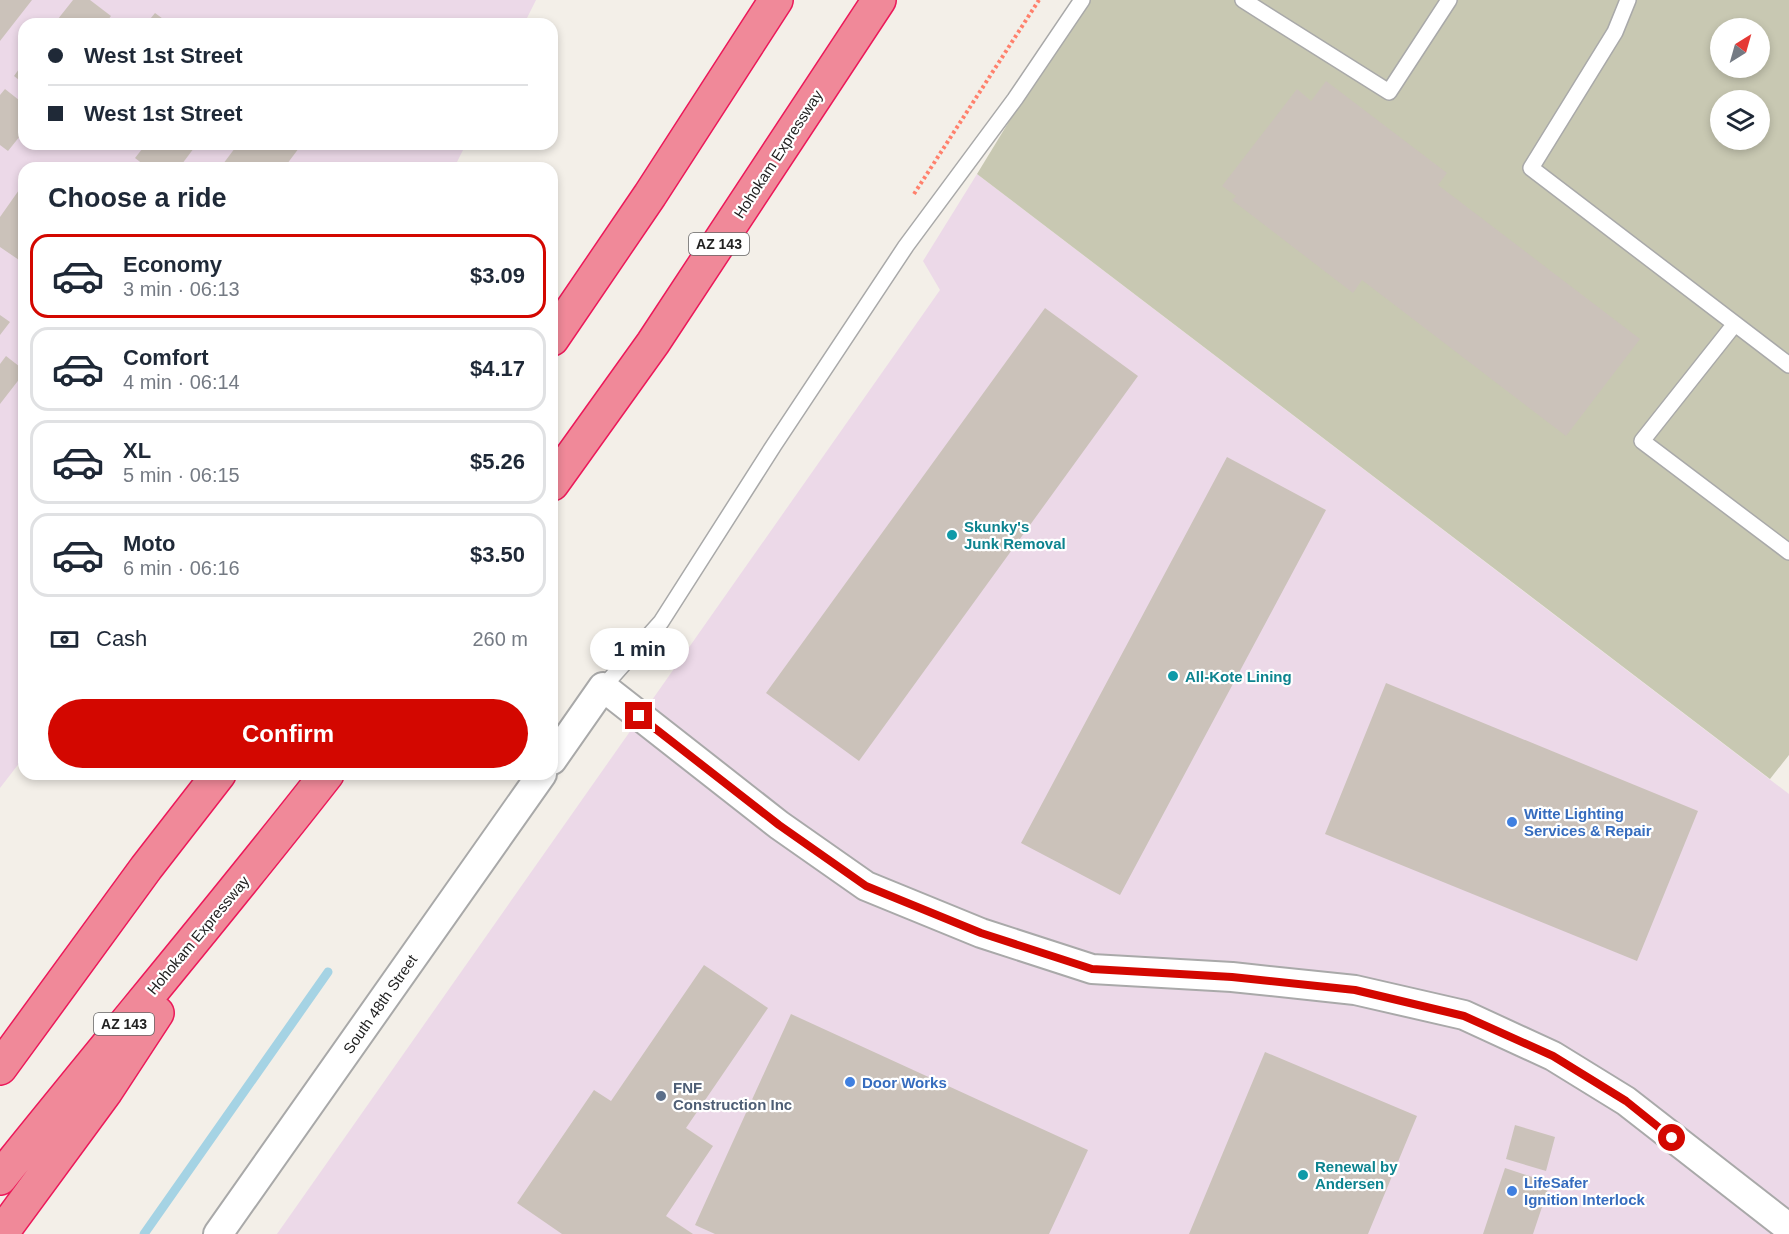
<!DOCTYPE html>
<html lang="en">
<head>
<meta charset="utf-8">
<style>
	:root { --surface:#fff; --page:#f6f6f7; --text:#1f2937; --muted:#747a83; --line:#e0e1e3; --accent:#d30700 }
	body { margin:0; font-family:Arial,sans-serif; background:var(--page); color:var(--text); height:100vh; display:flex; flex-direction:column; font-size:22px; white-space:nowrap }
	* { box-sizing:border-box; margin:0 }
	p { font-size:20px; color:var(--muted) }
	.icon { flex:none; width:33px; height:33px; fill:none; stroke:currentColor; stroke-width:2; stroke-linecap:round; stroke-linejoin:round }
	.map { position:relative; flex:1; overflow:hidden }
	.sheet { position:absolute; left:18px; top:162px; width:540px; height:618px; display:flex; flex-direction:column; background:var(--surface); border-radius:18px; box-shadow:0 3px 9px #0003 }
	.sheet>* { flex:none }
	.banner { position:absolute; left:18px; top:18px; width:540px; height:132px; border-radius:18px; box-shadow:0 3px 9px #0003; display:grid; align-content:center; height:132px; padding:0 30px; background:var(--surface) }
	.needle { width:39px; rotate:37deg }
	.tools { position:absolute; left:1710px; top:18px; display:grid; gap:12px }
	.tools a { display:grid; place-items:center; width:60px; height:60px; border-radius:50%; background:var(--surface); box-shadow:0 3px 9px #0003; font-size:30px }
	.end { position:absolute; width:27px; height:27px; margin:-14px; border:8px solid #d30700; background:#fff; box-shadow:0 0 0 3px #fff }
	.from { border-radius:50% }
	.bubble { position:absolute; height:42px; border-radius:21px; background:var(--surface); box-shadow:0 3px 9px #0003; font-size:20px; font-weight:700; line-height:42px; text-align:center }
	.banner b { display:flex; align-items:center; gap:21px; height:57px; font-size:22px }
	.banner b+b { border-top:2px solid var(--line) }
	.banner i { width:15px; height:15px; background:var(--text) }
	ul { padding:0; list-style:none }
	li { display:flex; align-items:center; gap:18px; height:84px; margin:0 12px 9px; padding:0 18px; border:3px solid var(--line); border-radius:18px }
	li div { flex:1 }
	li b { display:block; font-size:22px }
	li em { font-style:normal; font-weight:700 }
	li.current { border-color:var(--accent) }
	li>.icon { width:54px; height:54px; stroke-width:1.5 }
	h2 { padding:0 30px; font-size:27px; line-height:72px }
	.pay { display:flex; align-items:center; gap:15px; height:66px; padding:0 30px; font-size:22px }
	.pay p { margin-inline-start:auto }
	.primary-button { display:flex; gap:12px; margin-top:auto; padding:12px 30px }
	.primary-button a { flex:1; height:69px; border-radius:36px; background:var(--accent); color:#fff; font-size:24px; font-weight:700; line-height:69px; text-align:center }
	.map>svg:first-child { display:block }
	.industrial { fill:#ecd9e8 }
	.construction { fill:#c8c8b2; fill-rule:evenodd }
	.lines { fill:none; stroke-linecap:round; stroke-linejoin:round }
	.stream { stroke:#a5d3e4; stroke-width:9 }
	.building { fill:#cbc2ba }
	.lane-casing { stroke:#a9a9a9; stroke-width:18 }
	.street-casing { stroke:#a9a9a9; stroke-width:32 }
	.highway-casing { stroke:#ec195a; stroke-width:36 }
	.path { stroke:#ff806c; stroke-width:4; stroke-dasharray:3 3; stroke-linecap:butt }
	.lane { stroke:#fff; stroke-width:15 }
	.street { stroke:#fff; stroke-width:28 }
	.highway { stroke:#f08999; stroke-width:33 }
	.route { stroke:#d30700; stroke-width:8 }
	.culture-dot { fill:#0f9aa8; stroke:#fff; stroke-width:2 }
	.shop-dot { fill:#3f7fe0; stroke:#fff; stroke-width:2 }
	.service-dot { fill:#5c6f8a; stroke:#fff; stroke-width:2 }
	.labels { text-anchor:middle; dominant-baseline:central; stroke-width:4.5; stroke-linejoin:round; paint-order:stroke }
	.shield { fill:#fff; stroke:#646464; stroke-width:1.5 }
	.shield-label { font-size:14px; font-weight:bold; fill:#222 }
	.street-label { font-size:15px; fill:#222; stroke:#fff }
	.culture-label { font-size:15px; font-weight:bold; fill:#0d838f; stroke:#fff; text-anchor:start }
	.shop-label { font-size:15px; font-weight:bold; fill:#366cbe; stroke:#fff; text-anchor:start }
	.service-label { font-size:15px; font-weight:bold; fill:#4e5e75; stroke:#fff; text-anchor:start }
</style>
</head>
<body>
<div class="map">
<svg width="1789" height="1234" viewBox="0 0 1789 1234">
	<rect width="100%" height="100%" fill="#f3efe8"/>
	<path class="industrial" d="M0 0H536L524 24H24V144H466L454 168H24V757L0 788Z
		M977 174 1789 794V1234H277L940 290 923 261Z"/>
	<path class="construction" d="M1083 0H1789V755L1770 779 977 174ZM1720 28H1760V68H1720ZM1720 100H1760V140H1720Z"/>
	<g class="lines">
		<path class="stream" d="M144 1234 328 972"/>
	</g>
	<path class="building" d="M0 0H32L0 41Z
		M73 0H90L111 16 105 24H54Z
		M155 13 170 24H146Z
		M24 62V84L14 76Z
		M1326 81 1447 173 1438 185 1640 339 1566 436 1362 280 1353 293 1232 200 1236 196 1222 186 1297 89 1311 101Z
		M5 89 24 104V131L8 151 0 145V95Z
		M146 144H197L179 168H148L135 158Z
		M238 144H302L284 168H220Z
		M19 190 24 194V253L19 260 0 247V217Z
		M1045 308 1138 376 859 761 766 693Z
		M0 315 10 322 0 335Z
		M6 356 24 370V373L0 404V364Z
		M1227 457 1326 510 1120 895 1021 843Z
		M1386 683 1698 811 1637 961 1325 834Z
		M704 965 768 1008 686 1128 713 1146 666 1216 693 1234H562L517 1203 594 1090 611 1101Z
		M791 1014 1088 1150 1049 1234H715L695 1225Z
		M1265 1052 1417 1116 1368 1234H1189Z
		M1515 1125 1555 1137 1546 1171 1506 1159Z
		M1505 1168 1550 1183 1533 1234H1483Z"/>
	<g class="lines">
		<defs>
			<path id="lane" d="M1243 0 1389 92 1449 0
				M1628 0 1615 32 1531 168 1789 365
				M1734 325 1642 441 1789 552
				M603 687 661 622 774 445 906 246 1015 99 1082 0"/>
			<path id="street" d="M552 760 603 687 779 825 866 886 981 933 1092 969 1232 977 1355 990 1464 1015 1553 1056 1626 1101 1789 1228
				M218 1234 542 774"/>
			<path id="highway" d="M552 339 650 195 776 0
				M552 484 653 343 879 0
				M0 1068 146 868 219 774
				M0 1178C108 1043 220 911 327 774
				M1 1234 106 1091 157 1013"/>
		</defs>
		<use href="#lane" class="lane-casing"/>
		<use href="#street" class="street-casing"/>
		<use href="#highway" class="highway-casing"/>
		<path class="path" d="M914 194 1039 0"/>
		<use href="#lane" class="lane"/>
		<use href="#street" class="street"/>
		<use href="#highway" class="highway"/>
	</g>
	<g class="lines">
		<path class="route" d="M639 716 779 825 866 886 981 933 1092 969 1232 977 1355 990 1464 1016 1553 1056 1626 1101 1672 1138"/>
	</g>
	<g class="culture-dot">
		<circle cx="952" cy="535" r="6"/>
		<circle cx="1173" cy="676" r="6"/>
		<circle cx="1303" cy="1175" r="6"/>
	</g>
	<g class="shop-dot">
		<circle cx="1512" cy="822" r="6"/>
		<circle cx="850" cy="1082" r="6"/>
		<circle cx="1512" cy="1191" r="6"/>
	</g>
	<circle class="service-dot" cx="661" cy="1096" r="6"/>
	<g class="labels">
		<g class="shield">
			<rect x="689" y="233" width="60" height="22" rx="4.5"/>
			<rect x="94" y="1013" width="60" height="22" rx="4.5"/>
		</g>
		<g class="shield-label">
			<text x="719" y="244">AZ 143</text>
			<text x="124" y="1024">AZ 143</text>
		</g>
		<g class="street-label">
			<text transform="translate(778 154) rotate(-57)">Hohokam Expressway</text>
			<text transform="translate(198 935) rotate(-50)">Hohokam Expressway</text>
			<text transform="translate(380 1004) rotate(-55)">South 48th Street</text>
		</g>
		<g class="culture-label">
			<text x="964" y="526">Skunky's<tspan x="964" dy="17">Junk Removal</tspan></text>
			<text x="1185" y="676">All-Kote Lining</text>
			<text x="1315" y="1166">Renewal by<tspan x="1315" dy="17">Andersen</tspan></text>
		</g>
		<g class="shop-label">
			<text x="1524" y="813">Witte Lighting<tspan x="1524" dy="17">Services &amp; Repair</tspan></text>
			<text x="862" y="1082">Door Works</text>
			<text x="1524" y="1182">LifeSafer<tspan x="1524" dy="17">Ignition Interlock</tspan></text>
		</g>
		<g class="service-label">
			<text x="673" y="1087">FNF<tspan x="673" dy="17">Construction Inc</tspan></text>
		</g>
	</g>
</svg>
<div class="tools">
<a><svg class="needle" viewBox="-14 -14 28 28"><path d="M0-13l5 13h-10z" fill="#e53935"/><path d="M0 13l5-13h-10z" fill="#747a83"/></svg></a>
<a><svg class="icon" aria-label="layers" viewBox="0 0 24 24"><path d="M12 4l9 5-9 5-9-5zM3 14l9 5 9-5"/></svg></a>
</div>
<i class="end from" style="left:1672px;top:1138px"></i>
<i class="end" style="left:639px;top:716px"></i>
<div class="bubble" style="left:590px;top:628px;width:99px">1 min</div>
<div class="banner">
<b><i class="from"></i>West 1st Street</b>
<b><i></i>West 1st Street</b>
</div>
<section class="sheet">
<h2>Choose a ride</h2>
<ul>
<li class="current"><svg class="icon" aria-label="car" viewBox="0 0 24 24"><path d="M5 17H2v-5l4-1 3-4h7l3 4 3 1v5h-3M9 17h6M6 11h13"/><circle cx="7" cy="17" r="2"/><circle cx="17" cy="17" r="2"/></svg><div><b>Economy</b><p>3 min · 06:13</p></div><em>$3.09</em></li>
<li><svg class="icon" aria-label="car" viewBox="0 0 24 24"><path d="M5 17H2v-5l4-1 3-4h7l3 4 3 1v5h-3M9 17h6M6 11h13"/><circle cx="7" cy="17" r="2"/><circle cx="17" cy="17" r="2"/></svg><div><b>Comfort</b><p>4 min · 06:14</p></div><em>$4.17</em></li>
<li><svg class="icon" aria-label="car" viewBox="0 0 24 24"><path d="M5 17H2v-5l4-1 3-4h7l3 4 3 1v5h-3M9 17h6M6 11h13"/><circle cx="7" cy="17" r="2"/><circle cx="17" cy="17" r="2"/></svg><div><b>XL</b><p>5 min · 06:15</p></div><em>$5.26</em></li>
<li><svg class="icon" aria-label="car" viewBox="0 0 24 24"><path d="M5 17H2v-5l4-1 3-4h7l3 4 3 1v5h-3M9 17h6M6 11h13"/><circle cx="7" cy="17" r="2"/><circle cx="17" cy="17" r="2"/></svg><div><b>Moto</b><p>6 min · 06:16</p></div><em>$3.50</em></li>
</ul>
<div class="pay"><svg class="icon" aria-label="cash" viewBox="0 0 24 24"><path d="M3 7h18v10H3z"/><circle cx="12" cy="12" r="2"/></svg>Cash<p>260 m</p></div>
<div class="primary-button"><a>Confirm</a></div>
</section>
</div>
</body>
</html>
